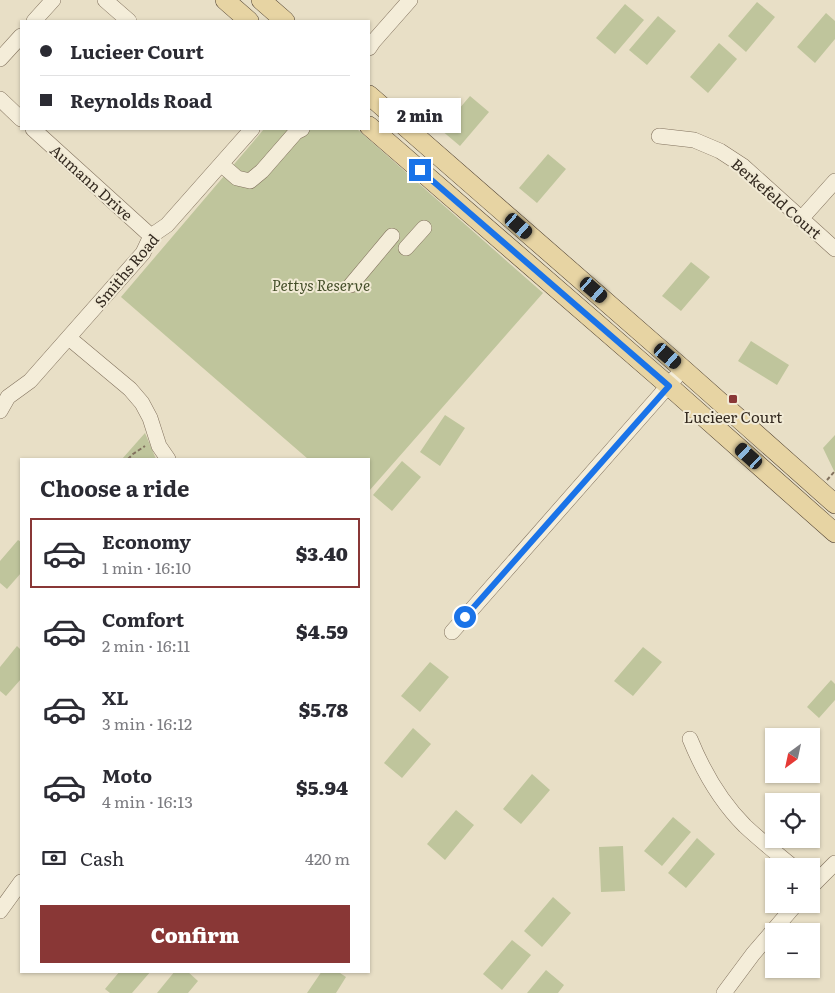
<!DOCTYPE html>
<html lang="en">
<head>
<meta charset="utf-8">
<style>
	:root { --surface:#fff; --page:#f2f2f3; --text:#2b2b33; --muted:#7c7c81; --line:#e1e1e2; --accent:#893736 }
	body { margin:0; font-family:Literata,serif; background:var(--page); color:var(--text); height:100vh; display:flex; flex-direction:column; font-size:19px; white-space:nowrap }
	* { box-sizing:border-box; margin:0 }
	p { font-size:16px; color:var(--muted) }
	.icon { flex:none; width:28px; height:28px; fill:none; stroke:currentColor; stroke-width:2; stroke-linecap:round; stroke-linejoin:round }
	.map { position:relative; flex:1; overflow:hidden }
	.details { position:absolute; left:20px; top:458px; width:350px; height:515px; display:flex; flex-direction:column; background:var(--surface); border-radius:0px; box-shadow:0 1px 4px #0004 }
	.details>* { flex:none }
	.guide { position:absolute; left:20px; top:20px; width:350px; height:110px; border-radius:0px; box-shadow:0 1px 4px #0004; display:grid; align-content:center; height:110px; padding:0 20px; background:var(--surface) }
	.needle { width:32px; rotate:213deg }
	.buttons { position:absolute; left:765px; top:728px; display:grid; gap:10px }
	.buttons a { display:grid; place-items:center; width:55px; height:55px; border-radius:0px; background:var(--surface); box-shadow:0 1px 4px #0004; font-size:25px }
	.end { position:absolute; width:22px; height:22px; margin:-11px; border:6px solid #1a73e8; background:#fff; box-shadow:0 0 0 2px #fff }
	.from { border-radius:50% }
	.bubble { position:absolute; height:35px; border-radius:0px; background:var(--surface); box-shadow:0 1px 4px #0004; font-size:16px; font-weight:800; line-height:35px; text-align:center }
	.car { position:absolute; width:15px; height:30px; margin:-15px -8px; border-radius:6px; box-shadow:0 0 4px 1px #0007; background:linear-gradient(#222 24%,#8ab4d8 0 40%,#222 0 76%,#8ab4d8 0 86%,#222 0) }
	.guide b { display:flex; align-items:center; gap:18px; height:48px; font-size:19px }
	.guide b+b { border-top:1px solid var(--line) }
	.guide i { width:12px; height:12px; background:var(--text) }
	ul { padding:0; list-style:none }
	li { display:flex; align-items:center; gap:15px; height:70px; margin:0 10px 8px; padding:0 10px; border:2px solid transparent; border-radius:0px }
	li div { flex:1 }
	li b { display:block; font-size:19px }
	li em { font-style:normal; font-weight:800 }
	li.current { border-color:var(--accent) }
	li>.icon { width:45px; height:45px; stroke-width:1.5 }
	h2 { padding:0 20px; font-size:22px; line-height:60px }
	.pay { display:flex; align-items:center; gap:12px; height:55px; padding:0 20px; font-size:19px }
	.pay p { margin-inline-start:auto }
	.primary-button { display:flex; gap:10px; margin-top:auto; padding:10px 20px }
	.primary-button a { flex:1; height:58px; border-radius:0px; background:var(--accent); color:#fff; font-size:20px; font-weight:800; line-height:58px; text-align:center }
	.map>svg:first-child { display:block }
	.park { fill:#bfc59c }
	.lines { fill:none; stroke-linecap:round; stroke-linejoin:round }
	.minor-casing { stroke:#82725e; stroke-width:16 }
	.major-casing { stroke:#504132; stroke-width:20 }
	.path { stroke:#82725e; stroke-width:2; stroke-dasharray:4 2.5; stroke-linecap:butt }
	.minor { stroke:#f4edd9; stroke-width:15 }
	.major { stroke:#e7d4a3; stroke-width:19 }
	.route { stroke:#1a73e8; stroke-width:6 }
	.poi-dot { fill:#893736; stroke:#f1ead5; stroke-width:2 }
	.labels { text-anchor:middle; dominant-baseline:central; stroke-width:4; stroke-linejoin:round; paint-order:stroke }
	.street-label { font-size:15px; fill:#342a20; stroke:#f1ead5 }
	.park-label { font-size:15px; font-style:italic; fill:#444e29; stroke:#f1ead5 }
	.poi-label { font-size:15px; fill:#342a20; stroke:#f1ead5 }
</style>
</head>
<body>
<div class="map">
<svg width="835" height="993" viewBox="0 0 835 993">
	<rect width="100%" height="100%" fill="#e8dfc6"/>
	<path class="park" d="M757 2 775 17 746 52 728 36Z
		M625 4 644 20 615 54 596 38Z
		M826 13 835 21V39L815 63 797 47Z
		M658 16 676 31 647 65 629 50Z
		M719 43 737 59 708 93 690 77Z
		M470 96 489 112 460 146 441 130Z
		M264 129H357L543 293 369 491V459H308L121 297Z
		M548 154 566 169 537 203 519 188Z
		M691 262 710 277 681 311 662 296Z
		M751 341 789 365 777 385 738 361Z
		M445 415 465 428 440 466 420 452Z
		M145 433 156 459H122Z
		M835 435V473L823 448Z
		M402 461 421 477 392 511 373 495Z
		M18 540 21 542V573L7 589 0 583V561Z
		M17 646 21 650V679L6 696 0 691V667Z
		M643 647 662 662 633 696 614 681Z
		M430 662 449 677 420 712 401 696Z
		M831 680 835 684V700L819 718 807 707Z
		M413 728 431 744 402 778 384 763Z
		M532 774 550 790 521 824 503 809Z
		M456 810 474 825 445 860 427 844Z
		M673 817 691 832 662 866 644 851Z
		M697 838 715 854 686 888 668 873Z
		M623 846 625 891 601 892 599 847Z
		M553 897 571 913 542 947 524 931Z
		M512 940 531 955 502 990 483 974Z
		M546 970 564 985 558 993H527Z
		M120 971H151L132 993H110L105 989Z
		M175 971H187L198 981 188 993H157Z
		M322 971H337L346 977 336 993H307Z"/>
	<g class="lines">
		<defs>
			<path id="minor" d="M105 0 129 21
				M34 21 53 0
				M369 48 373 42 410 0
				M0 59 21 36
				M0 99 21 119
				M33 129 151 236
				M659 136 694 140 720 151 743 166 835 249
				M221 164 237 178 250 181 262 171 296 132 302 129
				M801 219 835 181
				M406 248 424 228
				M351 285 392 236
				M69 338 130 389 142 403 150 418 159 446 168 459
				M0 411 8 397 30 381 143 253 151 236 167 225 252 129
				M452 632 683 369
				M690 739C703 771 720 801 745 826 760 840 776 853 792 866
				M811 887 835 863
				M0 911 21 882
				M724 993 753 954 796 904"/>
			<path id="major" d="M225 0 249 21
				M261 0 285 21
				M369 95 683 369 835 504
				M369 126 669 386 835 533"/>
		</defs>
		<use href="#minor" class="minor-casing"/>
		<use href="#major" class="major-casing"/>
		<path class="path" d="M128 459 133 454 145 446
			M827 480 835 471"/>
		<use href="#minor" class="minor"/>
		<use href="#major" class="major"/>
	</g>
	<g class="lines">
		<path class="route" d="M420 170 669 386 465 617"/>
	</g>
	<rect class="poi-dot" x="728" y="394" width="10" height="10" rx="2.5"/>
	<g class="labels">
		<g class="street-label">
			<text transform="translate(92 182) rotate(42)">Aumann Drive</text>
			<text transform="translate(777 198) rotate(41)">Berkefeld Court</text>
			<text transform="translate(126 270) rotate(-50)">Smiths Road</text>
		</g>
		<g class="park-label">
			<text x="321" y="284">Pettys Reserve</text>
		</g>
		<g class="poi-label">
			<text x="733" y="416">Lucieer Court</text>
		</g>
	</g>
</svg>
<div class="buttons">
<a><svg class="needle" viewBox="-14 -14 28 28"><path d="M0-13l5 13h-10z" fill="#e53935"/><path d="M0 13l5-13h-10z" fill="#7c7c81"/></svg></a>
<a><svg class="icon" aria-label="locate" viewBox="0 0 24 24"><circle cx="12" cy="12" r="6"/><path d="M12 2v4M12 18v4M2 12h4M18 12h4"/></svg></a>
<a>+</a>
<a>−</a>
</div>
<i class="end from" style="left:465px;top:617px"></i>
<i class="end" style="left:420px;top:170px"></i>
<div class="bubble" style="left:379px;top:98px;width:82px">2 min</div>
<i class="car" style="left:519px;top:226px;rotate:131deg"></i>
<i class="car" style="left:594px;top:290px;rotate:131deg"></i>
<i class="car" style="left:668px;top:356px;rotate:131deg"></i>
<i class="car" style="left:749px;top:456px;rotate:312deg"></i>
<div class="guide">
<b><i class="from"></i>Lucieer Court</b>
<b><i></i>Reynolds Road</b>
</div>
<section class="details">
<h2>Choose a ride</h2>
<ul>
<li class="current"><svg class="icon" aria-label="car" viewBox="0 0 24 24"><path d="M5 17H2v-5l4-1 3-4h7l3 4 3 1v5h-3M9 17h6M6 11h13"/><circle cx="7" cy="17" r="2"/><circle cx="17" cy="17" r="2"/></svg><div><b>Economy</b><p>1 min · 16:10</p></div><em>$3.40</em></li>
<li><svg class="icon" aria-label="car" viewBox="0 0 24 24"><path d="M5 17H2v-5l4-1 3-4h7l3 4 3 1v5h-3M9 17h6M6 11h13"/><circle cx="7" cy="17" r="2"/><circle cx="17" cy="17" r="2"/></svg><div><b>Comfort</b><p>2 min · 16:11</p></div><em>$4.59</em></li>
<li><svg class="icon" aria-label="car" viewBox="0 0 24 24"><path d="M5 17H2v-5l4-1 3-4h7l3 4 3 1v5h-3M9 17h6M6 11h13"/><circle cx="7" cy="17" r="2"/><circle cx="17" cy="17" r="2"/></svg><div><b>XL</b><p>3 min · 16:12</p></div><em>$5.78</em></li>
<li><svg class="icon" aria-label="car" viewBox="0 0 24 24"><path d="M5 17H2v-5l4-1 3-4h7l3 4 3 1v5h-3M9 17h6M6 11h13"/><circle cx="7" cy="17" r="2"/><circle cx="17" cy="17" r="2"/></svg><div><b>Moto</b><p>4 min · 16:13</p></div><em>$5.94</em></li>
</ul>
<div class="pay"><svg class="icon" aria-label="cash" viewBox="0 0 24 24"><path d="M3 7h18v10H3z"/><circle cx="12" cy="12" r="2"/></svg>Cash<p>420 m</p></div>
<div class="primary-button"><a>Confirm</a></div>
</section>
</div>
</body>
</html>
